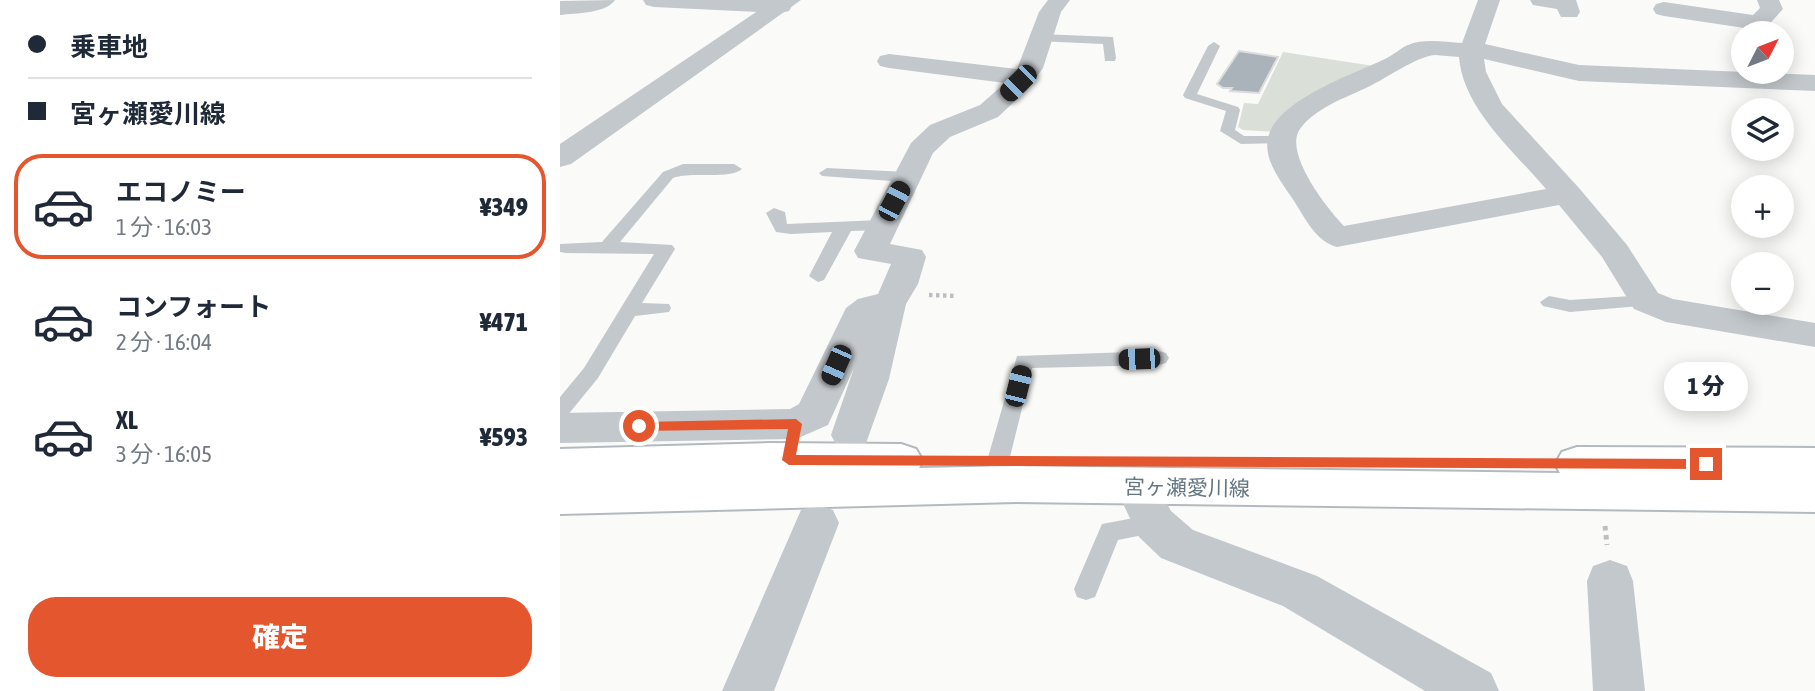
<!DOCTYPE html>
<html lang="ja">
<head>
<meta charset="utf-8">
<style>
	:root { --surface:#fff; --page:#f2f2f3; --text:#1f2937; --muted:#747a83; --line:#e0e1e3; --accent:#e4572e }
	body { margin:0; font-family:"Asap Condensed","Noto Sans JP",sans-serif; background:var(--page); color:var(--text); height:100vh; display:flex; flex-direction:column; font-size:26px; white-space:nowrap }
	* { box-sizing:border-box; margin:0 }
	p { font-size:23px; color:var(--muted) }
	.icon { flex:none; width:38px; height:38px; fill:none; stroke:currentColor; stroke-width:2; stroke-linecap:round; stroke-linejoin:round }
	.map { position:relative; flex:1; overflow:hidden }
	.details { display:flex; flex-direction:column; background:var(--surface); width:560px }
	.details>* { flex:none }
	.banner { display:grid; align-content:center; height:154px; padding:0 28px; background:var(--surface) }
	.needle { width:46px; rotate:48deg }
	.fabs { position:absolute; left:1171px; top:21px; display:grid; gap:14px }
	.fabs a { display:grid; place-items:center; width:63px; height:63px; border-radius:50%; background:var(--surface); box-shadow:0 4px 18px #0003; font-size:35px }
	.end { position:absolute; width:32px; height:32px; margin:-16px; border:9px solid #e4572e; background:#fff; box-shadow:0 0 0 4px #fff }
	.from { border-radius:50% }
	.bubble { position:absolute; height:49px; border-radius:24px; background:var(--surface); box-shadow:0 4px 18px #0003; font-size:23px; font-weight:800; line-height:49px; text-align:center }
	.car { position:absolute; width:21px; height:42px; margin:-21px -10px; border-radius:9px; box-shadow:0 0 5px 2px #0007; background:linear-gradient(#222 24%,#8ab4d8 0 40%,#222 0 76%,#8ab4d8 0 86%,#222 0) }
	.banner b { display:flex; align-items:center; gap:24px; height:66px; font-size:26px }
	.banner b+b { border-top:2px solid var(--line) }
	.banner i { width:18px; height:18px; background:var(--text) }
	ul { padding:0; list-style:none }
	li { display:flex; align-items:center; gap:21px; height:105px; margin:0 14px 10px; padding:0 14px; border:4px solid transparent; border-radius:28px }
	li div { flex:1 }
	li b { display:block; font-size:26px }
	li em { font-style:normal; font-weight:800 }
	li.selected { border-color:var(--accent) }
	li>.icon { width:63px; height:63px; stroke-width:1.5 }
	.action { display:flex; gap:14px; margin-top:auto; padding:14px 28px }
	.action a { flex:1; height:80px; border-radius:28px; background:var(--accent); color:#fff; font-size:28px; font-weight:800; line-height:80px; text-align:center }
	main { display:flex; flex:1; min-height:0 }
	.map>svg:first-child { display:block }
	.green { fill:#dadfd7 }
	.building { fill:#aab3b9; stroke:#dcdcda; stroke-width:2 }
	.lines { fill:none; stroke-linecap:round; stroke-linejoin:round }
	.secondary-casing { stroke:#b3babf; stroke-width:4 }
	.path-far1 { stroke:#bbbfc2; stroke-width:4.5; stroke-dasharray:3.5 3.5; stroke-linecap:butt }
	.path { stroke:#bbbfc2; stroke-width:5; stroke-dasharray:4.5 4.5; stroke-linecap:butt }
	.service { fill:#c3c8cc; fill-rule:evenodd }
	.minor { fill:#c3c8cc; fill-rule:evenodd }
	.tertiary { fill:#c3c8cc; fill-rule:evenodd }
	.secondary { fill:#fff; fill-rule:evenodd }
	.route { fill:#e4572e }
	.labels { text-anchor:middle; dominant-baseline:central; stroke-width:7; stroke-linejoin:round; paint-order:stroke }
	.street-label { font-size:21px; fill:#657683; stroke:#fff }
</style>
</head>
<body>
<main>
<section class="details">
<div class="banner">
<b><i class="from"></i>乗車地</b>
<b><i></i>宮ヶ瀬愛川線</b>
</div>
<ul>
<li class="selected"><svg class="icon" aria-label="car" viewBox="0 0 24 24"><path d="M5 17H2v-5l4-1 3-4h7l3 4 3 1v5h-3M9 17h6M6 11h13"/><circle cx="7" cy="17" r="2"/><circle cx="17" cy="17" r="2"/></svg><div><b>エコノミー</b><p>1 分 · 16:03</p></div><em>¥349</em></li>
<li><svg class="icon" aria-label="car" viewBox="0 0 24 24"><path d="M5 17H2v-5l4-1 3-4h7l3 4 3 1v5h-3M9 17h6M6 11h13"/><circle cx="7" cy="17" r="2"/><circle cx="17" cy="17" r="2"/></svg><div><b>コンフォート</b><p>2 分 · 16:04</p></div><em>¥471</em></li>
<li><svg class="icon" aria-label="car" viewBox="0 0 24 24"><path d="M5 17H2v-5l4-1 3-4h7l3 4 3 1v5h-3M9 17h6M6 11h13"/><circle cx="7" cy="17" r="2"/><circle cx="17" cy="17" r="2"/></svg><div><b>XL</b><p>3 分 · 16:05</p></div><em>¥593</em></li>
</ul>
<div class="action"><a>確定</a></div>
</section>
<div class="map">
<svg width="1255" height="691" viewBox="0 0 1255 691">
	<rect width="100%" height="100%" fill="#fafaf8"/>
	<path class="green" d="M723 52 820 67 716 132 683 130 678 127 684 103 698 104Z"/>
	<path class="building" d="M679 51 718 57 699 93 670 91 672 88H663L657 84Z"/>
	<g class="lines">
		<defs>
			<path id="secondary" d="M210 443 341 444 356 449 363 461 359 468 456 466 1000 473 995 464 1002 452 1017 447 1255 448V512L456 502 0 514V449Z"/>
		</defs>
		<use href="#secondary" class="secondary-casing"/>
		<path class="path-far1" d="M369 295 397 296"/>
		<path class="path" d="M1045 526 1047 545"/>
		<path class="service" d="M481 34 553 37 556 58 555 61H545L543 44 477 41V35Z
			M654 42 660 46 637 94 678 107 680 110 675 130 684 136H721L726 137 728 140 726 143 681 144 660 131 666 111 625 98 623 95 648 46Z
			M123 164H174L182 169C170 180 132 171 113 178L60 242 112 245 115 249 82 303 109 304 111 308 109 312 75 316 38 378 7 416 0 419V397L24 368 94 254 6 253 0 252V244L42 242 103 172Z
			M267 168 346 172 354 177 346 182 262 176 259 173Z
			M214 208 225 212 227 224 321 220 329 225 321 230 291 231 264 280 258 282 249 276 272 232 231 234 216 232 206 213Z
			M1086 295 1092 297 1095 301 1092 305 1010 312 983 306 980 302 989 296 1010 300Z
			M599 351 606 353 609 358 606 363 599 365 472 368 449 461 446 467 438 470 430 467 427 461 457 356Z
			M595 514 603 517 607 524 603 531 558 540 535 597 526 600 517 597 514 589 542 524Z"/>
		<path class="minor" d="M55 0C45 14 16 13 0 15V1Z
			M83 0H224L232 6 229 11 221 13 94 7 86 5Z
			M488 0H510L501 12 483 68 468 89 438 117 390 137 373 153 330 244 362 250 366 257 358 284 346 304 329 379 305 446 291 451 277 446 271 435 294 368 268 425 236 439 0 443V413L230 409 239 404 286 308 298 299 318 294 331 264 298 258 294 251 351 143 370 125 420 105 445 83 329 68 320 66 317 61 320 56 329 54 457 69 479 12Z
			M918 0H940L925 44 1019 65 1255 75V91L1019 81 924 59 926 72 942 104 1019 188 1067 245 1098 293 1113 299 1255 323V347L1106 322 1074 309 1042 257 999 205 777 247C755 241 746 219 734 201 723 184 703 161 708 138 716 100 794 74 825 59 834 55 840 48 848 45 864 38 885 42 902 43ZM875 55 899 57C903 109 954 151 986 189L784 226C767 209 723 152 740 129 755 108 785 98 808 87 827 78 855 57 875 55Z
			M970 0H1016L1020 12 1017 17H1001L997 9 973 5Z
			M1197 0H1219L1223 9 1206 28 1198 30 1104 16 1096 14 1093 9 1096 4 1104 2 1193 15 1200 8Z
			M576 470 591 475 611 511 633 530 757 576 931 673 939 691H865L723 606 601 558 579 537 555 487 561 475Z
			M257 504 273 510 279 523 214 691H162L241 510Z
			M1050 560 1067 566 1073 581 1085 691H1033L1027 581 1033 566Z"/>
		<path class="tertiary" d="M214 0H241L11 164 0 167V144Z"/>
		<use href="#secondary" class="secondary"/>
	</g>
	<path class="route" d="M236 419 242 424 236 455 1146 459 1152 464 1146 469 229 465 222 460 228 429 79 431 72 426 79 422Z"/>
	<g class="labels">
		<g class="street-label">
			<text transform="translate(627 487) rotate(1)">宮ヶ瀬愛川線</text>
		</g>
	</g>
</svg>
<div class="fabs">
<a><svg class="needle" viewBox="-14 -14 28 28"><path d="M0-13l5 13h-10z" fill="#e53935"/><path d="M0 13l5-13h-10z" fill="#747a83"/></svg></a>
<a><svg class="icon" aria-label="layers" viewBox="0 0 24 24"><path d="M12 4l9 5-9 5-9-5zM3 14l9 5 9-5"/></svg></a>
<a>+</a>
<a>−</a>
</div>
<i class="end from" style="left:79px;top:426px"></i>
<i class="end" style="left:1146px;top:464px"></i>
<div class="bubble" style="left:1104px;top:362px;width:84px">1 分</div>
<i class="car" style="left:458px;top:83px;rotate:225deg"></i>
<i class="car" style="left:334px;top:201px;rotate:28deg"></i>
<i class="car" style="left:579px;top:359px;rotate:268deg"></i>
<i class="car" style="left:276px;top:365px;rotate:204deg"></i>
<i class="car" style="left:458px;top:386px;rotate:14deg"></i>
</div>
</main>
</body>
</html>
